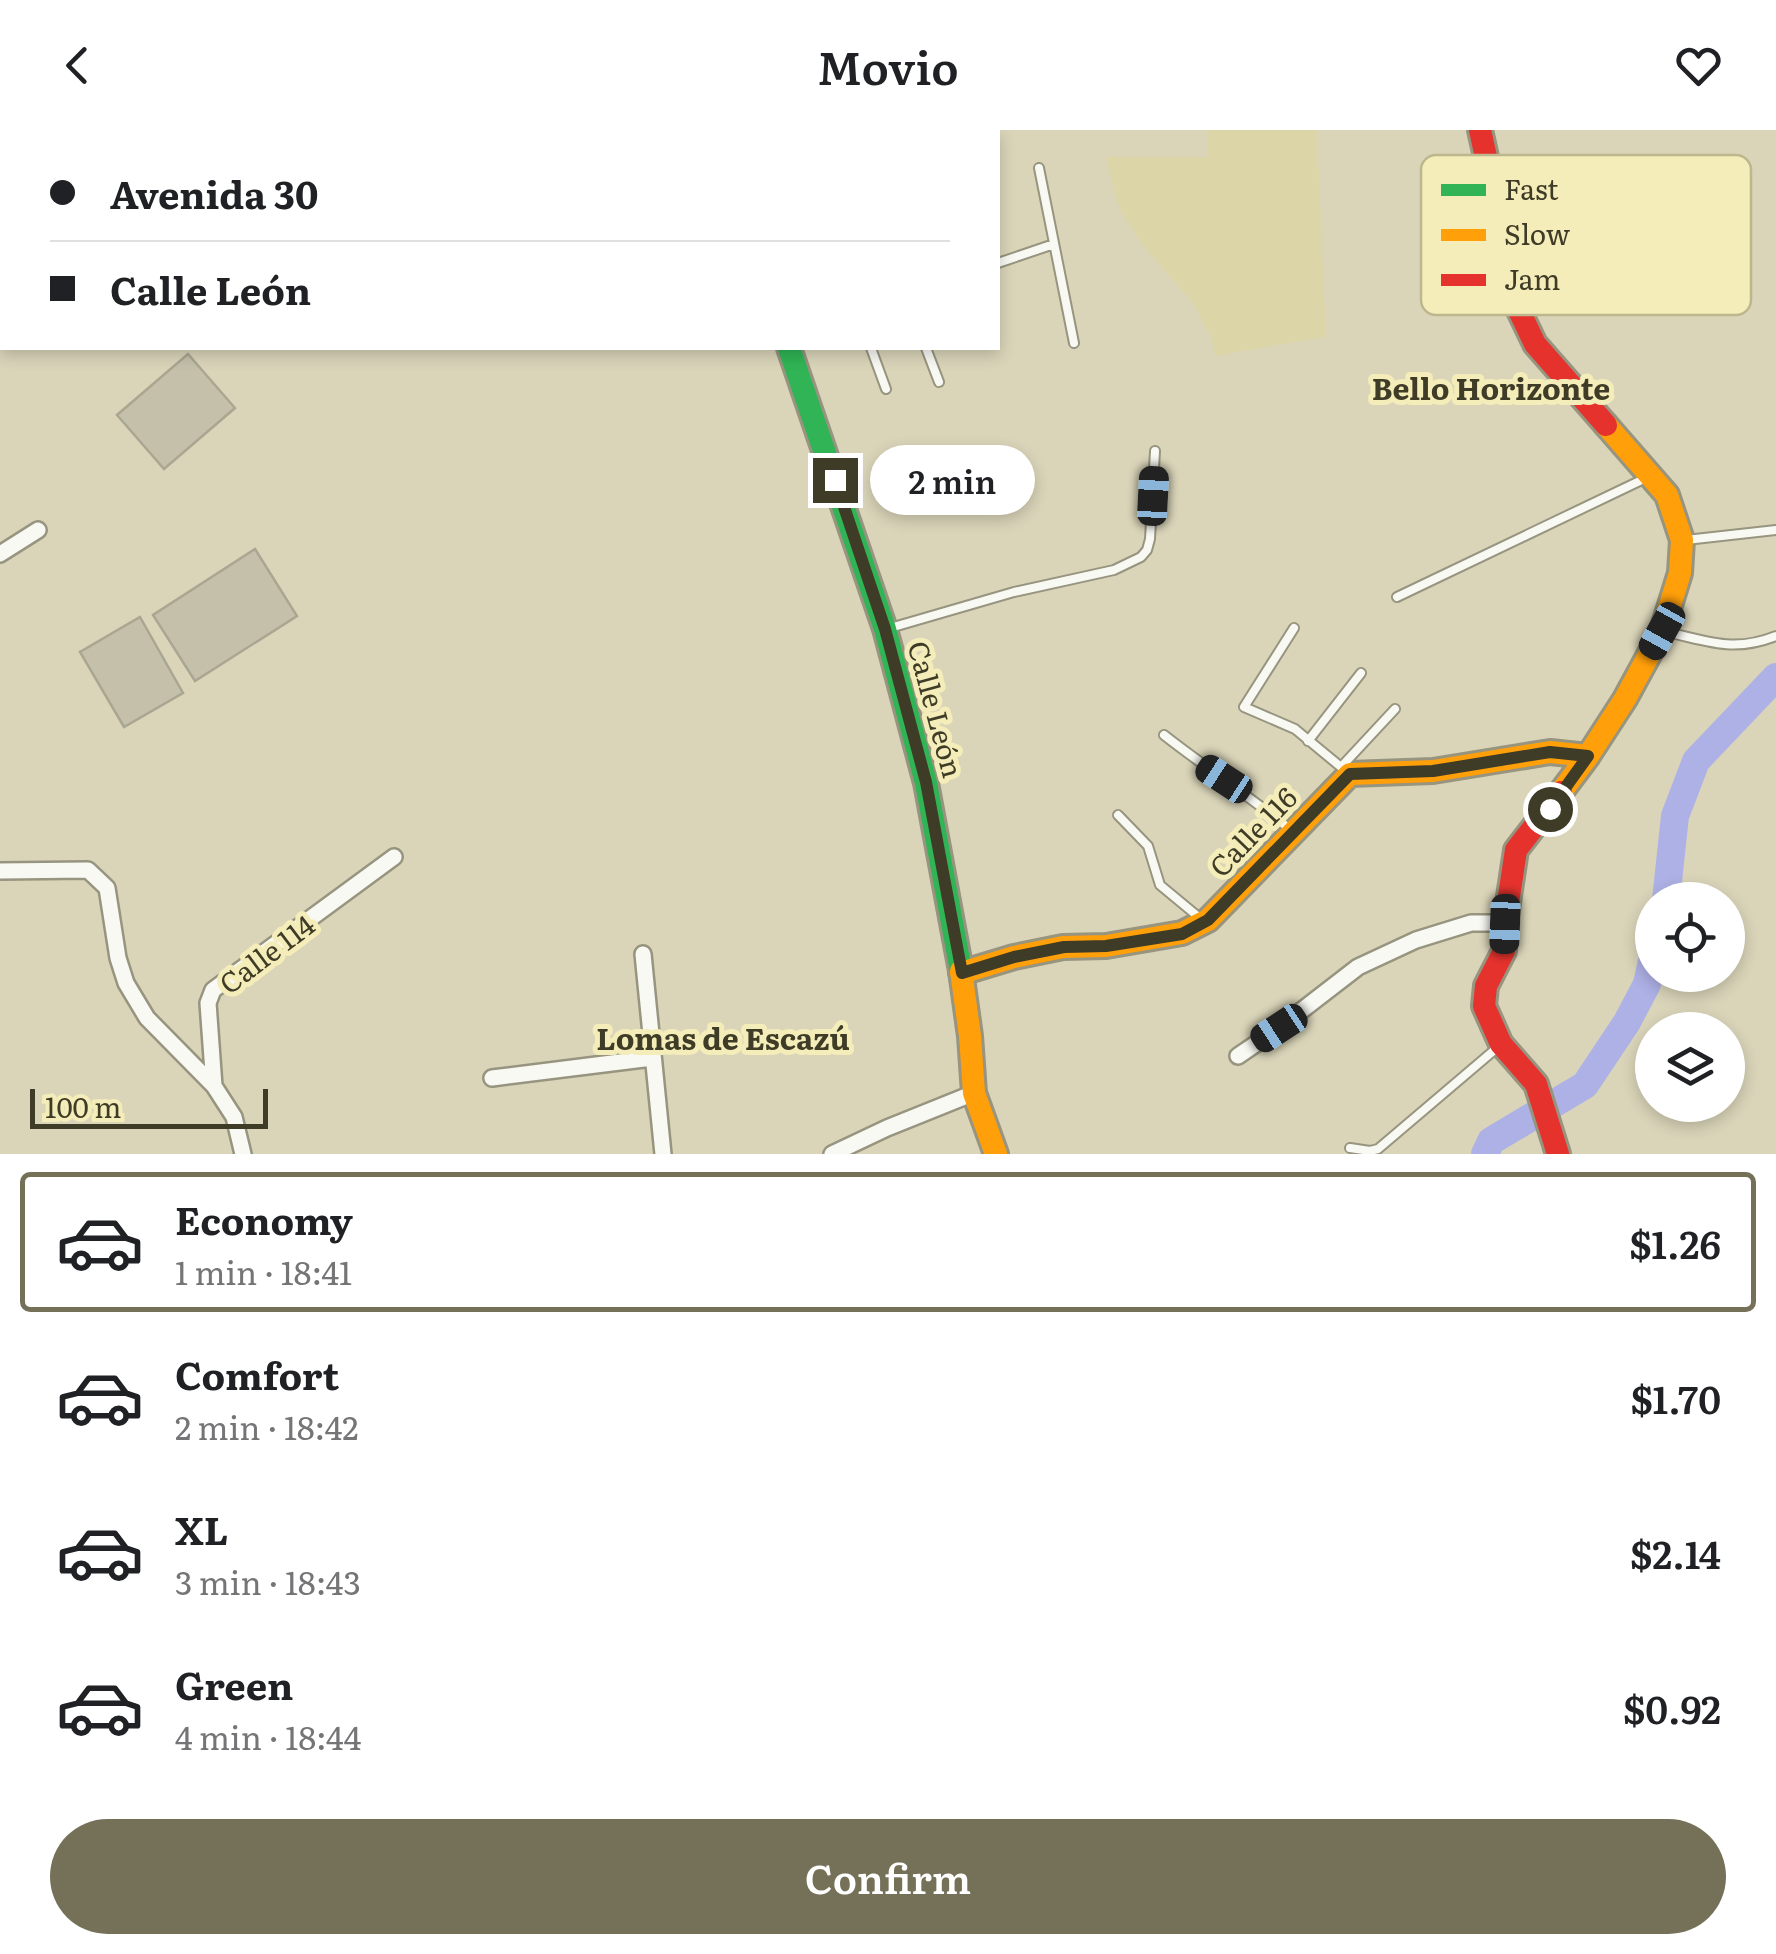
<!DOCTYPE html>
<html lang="en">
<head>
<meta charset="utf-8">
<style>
	:root { --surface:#fff; --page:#f6f6f6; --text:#202124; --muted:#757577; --line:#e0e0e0; --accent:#757159 }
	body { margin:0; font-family:Literata,serif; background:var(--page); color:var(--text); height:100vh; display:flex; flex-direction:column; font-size:38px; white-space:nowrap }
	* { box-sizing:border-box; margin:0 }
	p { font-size:32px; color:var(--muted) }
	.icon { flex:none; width:55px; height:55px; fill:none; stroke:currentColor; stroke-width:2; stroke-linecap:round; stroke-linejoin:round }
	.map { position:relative; height:1024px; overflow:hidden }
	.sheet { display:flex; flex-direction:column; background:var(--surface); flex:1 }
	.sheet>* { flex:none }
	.hud { position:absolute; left:0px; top:0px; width:1000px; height:220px; box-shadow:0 5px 15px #0003; display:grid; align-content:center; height:220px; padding:0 50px; background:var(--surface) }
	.buttons { position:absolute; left:1635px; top:752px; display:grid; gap:20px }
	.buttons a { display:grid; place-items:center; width:110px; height:110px; border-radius:50%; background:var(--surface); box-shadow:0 5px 15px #0003; font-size:50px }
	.scale { position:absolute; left:30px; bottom:25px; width:238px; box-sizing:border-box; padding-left:10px; border:5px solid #3e3b26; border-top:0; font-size:28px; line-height:35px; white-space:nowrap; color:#3e3b26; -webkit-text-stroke:8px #f4ecb9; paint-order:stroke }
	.end { position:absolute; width:45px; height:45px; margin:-22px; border:12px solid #3e3b26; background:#fff; box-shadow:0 0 0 5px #fff }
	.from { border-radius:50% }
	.bubble { position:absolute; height:70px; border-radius:35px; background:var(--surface); box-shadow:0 5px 15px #0003; font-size:32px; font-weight:600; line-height:70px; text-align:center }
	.car { position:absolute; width:30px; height:60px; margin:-30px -15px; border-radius:12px; box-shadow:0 0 8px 2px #0007; background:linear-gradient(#222 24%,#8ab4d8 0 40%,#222 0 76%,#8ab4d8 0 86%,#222 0) }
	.hud b { display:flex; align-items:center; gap:35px; height:95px; font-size:38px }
	.hud b+b { border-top:2px solid var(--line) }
	.hud i { width:25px; height:25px; background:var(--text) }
	ul { padding:18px 0 0; list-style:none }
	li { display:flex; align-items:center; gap:30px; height:140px; margin:0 20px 15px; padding:0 30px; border:5px solid transparent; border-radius:10px }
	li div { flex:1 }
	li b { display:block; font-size:38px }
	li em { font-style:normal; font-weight:600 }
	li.selected { border-color:var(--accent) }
	li>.icon { width:90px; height:90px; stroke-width:1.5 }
	.primary-button { display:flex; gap:20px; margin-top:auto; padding:20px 50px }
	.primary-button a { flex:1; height:115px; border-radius:60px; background:var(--accent); color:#fff; font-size:40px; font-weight:600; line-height:115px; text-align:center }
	header { display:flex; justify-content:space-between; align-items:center; height:130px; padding:0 50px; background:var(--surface); font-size:45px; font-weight:600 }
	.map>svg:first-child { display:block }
	.built { fill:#dcd5a8 }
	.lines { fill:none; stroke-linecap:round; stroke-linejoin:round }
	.river { stroke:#aeb1e5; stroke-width:28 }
	.building { fill:#c4c0aa; stroke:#aaa691; stroke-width:2.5 }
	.lane-casing { stroke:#97947f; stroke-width:12 }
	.street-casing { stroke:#97947f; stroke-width:20 }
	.fast-casing { stroke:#97947f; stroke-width:28 }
	.slow-casing { stroke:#97947f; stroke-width:28 }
	.jam-casing { stroke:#97947f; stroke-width:28 }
	.lane { stroke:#f9f9f4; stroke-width:8 }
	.street { stroke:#f9f9f4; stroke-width:15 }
	.fast { stroke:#30b455; stroke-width:22 }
	.slow { stroke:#ff9f0a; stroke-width:22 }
	.jam { stroke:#e5322d; stroke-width:22 }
	.route { stroke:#3e3b26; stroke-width:12 }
	.labels { text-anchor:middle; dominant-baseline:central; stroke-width:10; stroke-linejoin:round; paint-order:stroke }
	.street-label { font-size:28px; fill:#3e3b26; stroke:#f4ecb9 }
	.neighbourhood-label { font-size:30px; font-weight:bold; fill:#3e3b26; stroke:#f4ecb9 }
	.key { fill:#f4ecb9; stroke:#bdb78d; stroke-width:2.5 }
	.key-label { font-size:28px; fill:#3e3b26 }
</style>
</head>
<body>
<header><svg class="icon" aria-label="back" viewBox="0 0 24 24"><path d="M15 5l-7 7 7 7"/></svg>Movio<svg class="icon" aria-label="heart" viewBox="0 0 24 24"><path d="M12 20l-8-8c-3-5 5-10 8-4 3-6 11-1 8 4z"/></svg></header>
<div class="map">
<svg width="1776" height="1024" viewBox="0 0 1776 1024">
	<rect width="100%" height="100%" fill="#dad5b9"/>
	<path class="built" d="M1208 0H1317L1326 207 1215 226 1212 209 1192 172 1143 116 1123 86 1114 62 1106 27H1207Z"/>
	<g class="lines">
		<path class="river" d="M1666 770 1675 686 1696 631 1776 547
			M1485 1024 1491 1011 1585 955 1627 892 1647 854 1652 831"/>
	</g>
	<path class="building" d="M188 224 235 278 164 339 117 285Z
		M255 419 297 486 195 551 153 485Z
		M140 487 183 563 124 597 80 522Z"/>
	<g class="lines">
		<defs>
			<path id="lane" d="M1039 38 1074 213
				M998 133 1054 114
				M871 218 886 259
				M926 218 939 252
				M1686 410 1776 400
				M1397 467 1648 347
				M890 498 1014 462 1114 440 1141 427 1147 420 1150 409 1155 321
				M1294 498 1244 577 1295 599 1347 642
				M1666 502C1709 511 1733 523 1776 506
				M1164 605C1206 638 1251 667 1292 701
				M1308 611 1361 543
				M1341 637 1395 579
				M1118 685 1148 716 1160 755 1201 789
				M1350 1018 1370 1021 1378 1019 1498 917"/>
			<path id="street" d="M159 0 160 2
				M260 2 261 0
				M425 2 427 0
				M0 424 38 400
				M0 741 88 740 107 758 118 828 126 853 147 888 214 956 234 987 243 1024
				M643 824 663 1024
				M1238 926 1279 898 1358 837 1416 810 1471 793H1505
				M492 948 652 928
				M214 956 208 873 213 860 394 727
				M832 1024 887 998 974 963"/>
			<path id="fast" d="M789 218 885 499 926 653 961 841"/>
			<path id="slow" d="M1561 662 1588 626 1625 569 1662 501 1680 443 1682 410 1667 365 1606 295
				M961 841 970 906 974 963 996 1024
				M961 843 1014 827 1063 817 1106 816 1182 803 1208 790 1350 644 1433 641 1550 622 1588 626"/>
			<path id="jam" d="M679 0 681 2
				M1480 0 1500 90 1512 166 1535 214 1606 295
				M1558 1024 1536 954 1501 914 1484 876 1486 856 1504 821 1505 793 1516 720 1561 662"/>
		</defs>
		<use href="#lane" class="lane-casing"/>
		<use href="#street" class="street-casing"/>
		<use href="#fast" class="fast-casing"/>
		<use href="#slow" class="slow-casing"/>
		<use href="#jam" class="jam-casing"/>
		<use href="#lane" class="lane"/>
		<use href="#street" class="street"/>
		<use href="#fast" class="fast"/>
		<use href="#slow" class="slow"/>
		<use href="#jam" class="jam"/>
	</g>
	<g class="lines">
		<path class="route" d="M835 350 885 499 926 652 962 843 1014 827 1064 817 1106 816 1182 804 1208 790 1350 644 1433 641 1550 622 1588 626 1550 679"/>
	</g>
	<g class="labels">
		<g class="street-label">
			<text transform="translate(937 579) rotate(75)">Calle León</text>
			<text transform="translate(1252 701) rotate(-46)">Calle 116</text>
			<text transform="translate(266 823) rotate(-37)">Calle 114</text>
		</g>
		<g class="neighbourhood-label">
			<text x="1491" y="257">Bello Horizonte</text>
			<text x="723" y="907">Lomas de Escazú</text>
		</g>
	</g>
	<rect x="1421" y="25" width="330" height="160" rx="15" class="key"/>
	<rect x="1441" y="54" width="45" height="12" fill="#30b455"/>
	<rect x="1441" y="99" width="45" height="12" fill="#ff9f0a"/>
	<rect x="1441" y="144" width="45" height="12" fill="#e5322d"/>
	<g class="key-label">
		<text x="1504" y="70">Fast</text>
		<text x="1504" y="115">Slow</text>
		<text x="1504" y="160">Jam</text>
	</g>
</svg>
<div class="buttons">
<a><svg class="icon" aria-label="locate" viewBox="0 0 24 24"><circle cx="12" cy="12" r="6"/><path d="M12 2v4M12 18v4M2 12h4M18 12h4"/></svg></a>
<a><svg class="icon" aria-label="layers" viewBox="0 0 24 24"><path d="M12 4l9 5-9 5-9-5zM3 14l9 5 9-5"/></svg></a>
</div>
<div class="scale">100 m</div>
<i class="end from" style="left:1550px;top:679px"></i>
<i class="end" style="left:835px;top:350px"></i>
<div class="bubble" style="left:870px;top:315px;width:165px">2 min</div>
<i class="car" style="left:1153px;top:366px;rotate:3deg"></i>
<i class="car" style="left:1662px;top:501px;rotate:209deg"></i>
<i class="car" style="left:1224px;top:649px;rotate:303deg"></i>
<i class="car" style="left:1505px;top:794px;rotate:182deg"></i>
<i class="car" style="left:1279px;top:898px;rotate:237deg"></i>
<div class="hud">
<b><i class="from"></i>Avenida 30</b>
<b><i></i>Calle León</b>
</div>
</div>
<section class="sheet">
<ul>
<li class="selected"><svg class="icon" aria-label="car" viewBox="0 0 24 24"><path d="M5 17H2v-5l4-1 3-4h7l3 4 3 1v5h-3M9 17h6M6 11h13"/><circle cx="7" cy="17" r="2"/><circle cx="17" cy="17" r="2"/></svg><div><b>Economy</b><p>1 min · 18:41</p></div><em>$1.26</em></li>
<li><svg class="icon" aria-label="car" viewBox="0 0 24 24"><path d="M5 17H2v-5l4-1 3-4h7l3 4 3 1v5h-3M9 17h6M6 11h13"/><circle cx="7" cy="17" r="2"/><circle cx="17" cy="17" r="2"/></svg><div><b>Comfort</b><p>2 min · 18:42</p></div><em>$1.70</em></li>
<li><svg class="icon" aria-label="car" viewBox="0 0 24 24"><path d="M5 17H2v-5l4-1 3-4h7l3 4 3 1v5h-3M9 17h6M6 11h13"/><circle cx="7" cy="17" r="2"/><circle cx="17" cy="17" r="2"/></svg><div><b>XL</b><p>3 min · 18:43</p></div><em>$2.14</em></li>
<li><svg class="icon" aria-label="car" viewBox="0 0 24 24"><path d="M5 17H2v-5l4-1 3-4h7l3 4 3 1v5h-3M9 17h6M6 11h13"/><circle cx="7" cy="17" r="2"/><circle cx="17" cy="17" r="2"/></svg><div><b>Green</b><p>4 min · 18:44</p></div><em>$0.92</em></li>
</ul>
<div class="primary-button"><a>Confirm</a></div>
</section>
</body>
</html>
